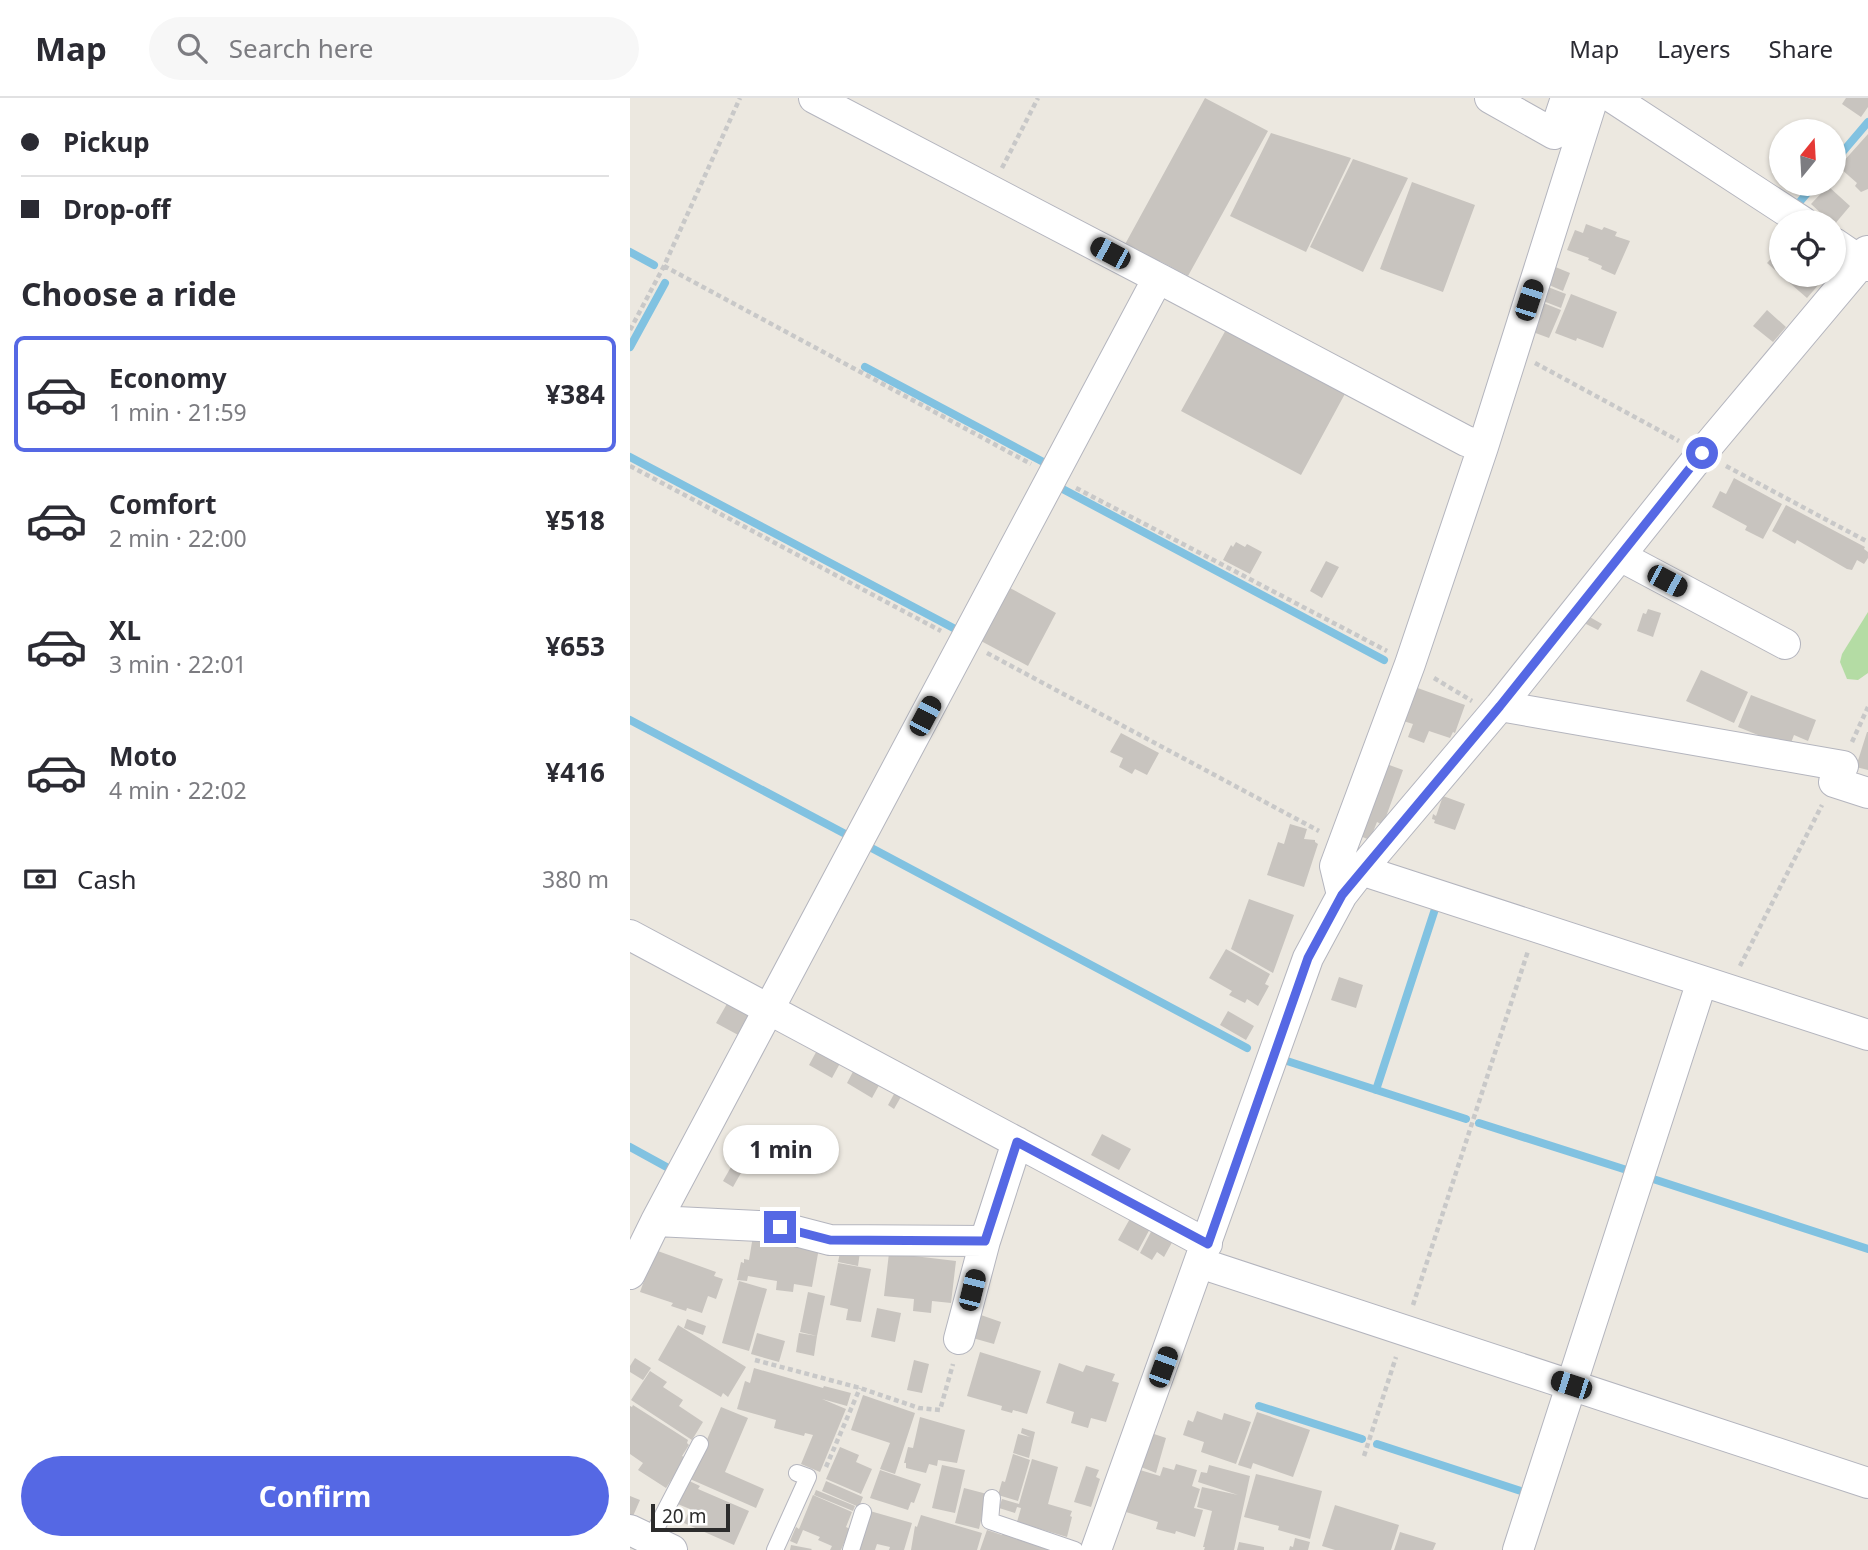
<!DOCTYPE html>
<html lang="en">
<head>
<meta charset="utf-8">
<style>
	:root { --surface:#fff; --page:#f7f7f7; --text:#2b2b33; --muted:#7c7c81; --line:#e1e1e2; --accent:#5568e4 }
	body { margin:0; font-family:"Noto Sans",sans-serif; background:var(--page); color:var(--text); height:100vh; display:flex; flex-direction:column; font-size:26px; white-space:nowrap }
	* { box-sizing:border-box; margin:0 }
	p { font-size:23px; color:var(--muted) }
	.icon { flex:none; width:38px; height:38px; fill:none; stroke:currentColor; stroke-width:2; stroke-linecap:round; stroke-linejoin:round }
	.map { position:relative; flex:1; overflow:hidden }
	.sheet { display:flex; flex-direction:column; background:var(--surface); width:630px }
	.sheet>* { flex:none }
	.banner { display:grid; align-content:center; height:154px; padding:0 21px; background:var(--surface) }
	.needle { width:46px; rotate:18deg }
	.buttons { position:absolute; left:1139px; top:21px; display:grid; gap:14px }
	.buttons a { display:grid; place-items:center; width:77px; height:77px; border-radius:50%; background:var(--surface); box-shadow:0 2px 5px #0004; font-size:35px }
	.scale { position:absolute; left:21px; bottom:18px; width:79px; box-sizing:border-box; padding-left:7px; border:4px solid #2c2c2c; border-top:0; font-size:19px; line-height:24px; white-space:nowrap; color:#2c2c2c; -webkit-text-stroke:5px #fff; paint-order:stroke }
	.end { position:absolute; width:32px; height:32px; margin:-16px; border:9px solid #5568e4; background:#fff; box-shadow:0 0 0 4px #fff }
	.from { border-radius:50% }
	.bubble { position:absolute; height:49px; border-radius:24px; background:var(--surface); box-shadow:0 2px 5px #0004; font-size:23px; font-weight:700; line-height:49px; text-align:center }
	.car { position:absolute; width:21px; height:42px; margin:-21px -10px; border-radius:9px; box-shadow:0 0 5px 2px #0007; background:linear-gradient(#222 24%,#8ab4d8 0 40%,#222 0 76%,#8ab4d8 0 86%,#222 0) }
	.banner b { display:flex; align-items:center; gap:24px; height:66px; font-size:26px }
	.banner b+b { border-top:2px solid var(--line) }
	.banner i { width:18px; height:18px; background:var(--text) }
	ul { padding:0; list-style:none }
	li { display:flex; align-items:center; gap:21px; height:116px; margin:0 14px 10px; padding:0 7px; border:4px solid transparent; border-radius:10px }
	li div { flex:1 }
	li b { display:block; font-size:26px }
	li em { font-style:normal; font-weight:700 }
	li.active { border-color:var(--accent) }
	li>.icon { width:63px; height:63px; stroke-width:1.5 }
	h2 { padding:0 21px; font-size:32px; line-height:84px }
	.pay { display:flex; align-items:center; gap:18px; height:77px; padding:0 21px; font-size:26px }
	.pay p { margin-inline-start:auto }
	.button { display:flex; gap:14px; margin-top:auto; padding:14px 21px }
	.button a { flex:1; height:80px; border-radius:42px; background:var(--accent); color:#fff; font-size:28px; font-weight:700; line-height:80px; text-align:center }
	header { display:flex; align-items:center; gap:42px; box-sizing:border-box; height:98px; padding:0 35px; background:var(--surface); border-bottom:2px solid var(--line) }
	header strong { font-size:33px }
	nav { display:flex; gap:38px; margin-inline-start:auto; font-size:24px }
	.search { width:490px; height:63px; background:var(--page); display:flex; align-items:center; gap:18px; box-sizing:border-box; padding:0 24px; border-radius:38px; color:var(--muted); font-size:26px }
	main { display:flex; flex:1; min-height:0 }
	.map>svg:first-child { display:block }
	.green { fill:#b4dca4 }
	.lines { fill:none; stroke-linecap:round; stroke-linejoin:round }
	.stream { stroke:#81c2e1; stroke-width:8 }
	.building { fill:#c8c4bf }
	.service-casing { stroke:#b4b5be; stroke-width:18 }
	.minor-casing { stroke:#b4b5be; stroke-width:32 }
	.tertiary-casing { stroke:#b4b5be; stroke-width:40 }
	.path { stroke:#c8c8c8; stroke-width:4.5; stroke-dasharray:5 3.5; stroke-linecap:butt }
	.service { stroke:#fff; stroke-width:16 }
	.minor { stroke:#fff; stroke-width:30 }
	.tertiary { stroke:#fff; stroke-width:38 }
	.route { stroke:#5568e4; stroke-width:9 }
</style>
</head>
<body>
<header>
<strong>Map</strong>
<div class="search"><svg class="icon" aria-label="search" viewBox="0 0 24 24"><circle cx="10" cy="10" r="6"/><path d="M15 15l6 6"/></svg>Search here</div>
<nav><a>Map</a><a>Layers</a><a>Share</a></nav>
</header>
<main>
<section class="sheet">
<div class="banner">
<b><i class="from"></i>Pickup</b>
<b><i></i>Drop-off</b>
</div>
<h2>Choose a ride</h2>
<ul>
<li class="active"><svg class="icon" aria-label="car" viewBox="0 0 24 24"><path d="M5 17H2v-5l4-1 3-4h7l3 4 3 1v5h-3M9 17h6M6 11h13"/><circle cx="7" cy="17" r="2"/><circle cx="17" cy="17" r="2"/></svg><div><b>Economy</b><p>1 min · 21:59</p></div><em>¥384</em></li>
<li><svg class="icon" aria-label="car" viewBox="0 0 24 24"><path d="M5 17H2v-5l4-1 3-4h7l3 4 3 1v5h-3M9 17h6M6 11h13"/><circle cx="7" cy="17" r="2"/><circle cx="17" cy="17" r="2"/></svg><div><b>Comfort</b><p>2 min · 22:00</p></div><em>¥518</em></li>
<li><svg class="icon" aria-label="car" viewBox="0 0 24 24"><path d="M5 17H2v-5l4-1 3-4h7l3 4 3 1v5h-3M9 17h6M6 11h13"/><circle cx="7" cy="17" r="2"/><circle cx="17" cy="17" r="2"/></svg><div><b>XL</b><p>3 min · 22:01</p></div><em>¥653</em></li>
<li><svg class="icon" aria-label="car" viewBox="0 0 24 24"><path d="M5 17H2v-5l4-1 3-4h7l3 4 3 1v5h-3M9 17h6M6 11h13"/><circle cx="7" cy="17" r="2"/><circle cx="17" cy="17" r="2"/></svg><div><b>Moto</b><p>4 min · 22:02</p></div><em>¥416</em></li>
</ul>
<div class="pay"><svg class="icon" aria-label="cash" viewBox="0 0 24 24"><path d="M3 7h18v10H3z"/><circle cx="12" cy="12" r="2"/></svg>Cash<p>380 m</p></div>
<div class="button"><a>Confirm</a></div>
</section>
<div class="map">
<svg width="1238" height="1452" viewBox="0 0 1238 1452">
	<rect width="100%" height="100%" fill="#ece8e0"/>
	<path class="green" d="M1238 514V575L1228 582 1217 581 1210 564 1212 556Z"/>
	<g class="lines">
		<path class="stream" d="M1204 64 1238 24
			M1167 107 1185 86
			M0 154 24 167
			M0 249 35 185
			M235 269 417 366
			M0 359 329 533
			M425 392 427 388 754 562
			M0 622 221 739
			M234 746 617 950
			M657 963 836 1021
			M746 992 806 808
			M849 1025 1003 1074
			M0 1049 42 1072
			M1016 1083 1017 1079 1238 1151
			M629 1308 732 1341
			M747 1346 897 1395"/>
	</g>
	<path class="building" d="M575 0 638 33 558 178 530 163 527 169 493 150Z
		M1216 0H1238V9L1231 19 1212 6Z
		M641 35 721 60 676 154 600 118Z
		M1238 36V91L1231 94 1225 88 1227 85 1211 71 1214 68 1212 65Z
		M723 61 778 80 733 174 680 149Z
		M782 84 845 107 813 194 750 171Z
		M1198 88 1220 108 1204 127 1181 106Z
		M956 126 972 132 974 129 987 134 985 138 1000 143 985 177 971 171 972 168 958 162 959 160 937 152 945 132 953 135Z
		M1152 149V177H1197L1177 200 1137 165Z
		M923 168 940 175 933 193 919 187Z
		M918 189 936 196 931 210 913 203Z
		M941 196 987 214 973 250 947 240 946 243 925 235Z
		M911 204 931 212 919 240 900 233Z
		M1137 212 1156 229 1143 244 1123 228Z
		M598 228 717 292 671 377 551 313Z
		M1104 380 1152 406 1133 441 1115 432 1117 428 1082 409 1090 393 1096 396Z
		M1156 407 1235 449 1234 451 1238 454V460L1234 466 1227 462 1222 472 1217 471 1167 442 1165 446 1142 433Z
		M606 444 615 449 617 446 632 454 620 476 593 462 601 447 603 449Z
		M696 463 709 469 692 500 680 493Z
		M380 490 426 515 398 568 351 543Z
		M1018 511 1031 515 1023 539 1007 533 1013 515 1016 516Z
		M958 518 972 526 968 532 954 525Z
		M1071 572 1118 594 1104 625 1056 603Z
		M782 588 835 607 825 635 823 634 820 640 799 633 794 645 778 639 783 626 770 622Z
		M1121 597 1186 622 1178 643 1164 637 1159 650 1125 642 1128 637 1108 629Z
		M1237 634H1238V672L1226 669Z
		M491 635 529 655 517 677 505 671 502 676 489 669 493 660 480 654Z
		M751 664 773 672 753 727 747 724 740 742 725 736Z
		M813 698 835 706 825 732 804 725 805 722 802 721 803 716 806 718Z
		M660 726 677 731 674 741 685 742V744L688 746 674 789 637 777 648 744 654 746Z
		M619 801 664 817 643 875 601 851Z
		M596 851 640 876 635 886 639 888 628 908 617 901 615 905 599 897 602 893 579 880Z
		M709 879 733 887 726 910 701 902Z
		M102 897 126 910 110 938 86 925Z
		M598 913 624 928 616 942 590 927Z
		M191 945 214 958 202 980 179 967Z
		M227 966 253 980 242 1000 217 985Z
		M269 987 276 990 264 1011 258 1007Z
		M472 1036 501 1051 489 1072 461 1057Z
		M110 1053 120 1059 103 1089 93 1083Z
		M502 1117 522 1127 508 1153 488 1142Z
		M524 1128 545 1139 534 1159 527 1154 522 1162 510 1155Z
		M123 1138 189 1150 182 1189 164 1186 163 1194 146 1192 147 1183 118 1178 117 1183 107 1182 111 1164 114 1165V1161L119 1162Z
		M211 1150 230 1154 228 1168 208 1164Z
		M25 1152 86 1174 84 1178 93 1181 86 1201 78 1198 72 1215 57 1210 56 1213 41 1208 43 1205 10 1194Z
		M259 1155 326 1163 321 1205 302 1203 301 1215 283 1213 284 1201 254 1198Z
		M208 1165 241 1171 231 1224 216 1222 218 1211 200 1207Z
		M109 1183 137 1191 119 1253 92 1245Z
		M178 1194 195 1198 187 1238 170 1234Z
		M247 1210 271 1215 265 1244 241 1239Z
		M348 1216 371 1224 364 1246 339 1239Z
		M57 1221 76 1228 73 1237 54 1230Z
		M48 1227 116 1269 98 1299 93 1295 91 1299 28 1262Z
		M127 1235 155 1243 149 1264 121 1256Z
		M169 1235 187 1238 184 1258 166 1254Z
		M350 1254 411 1273 397 1316 383 1312 382 1315 371 1312 372 1308 337 1298Z
		M5 1260 21 1270 13 1282 0 1274V1268Z
		M284 1262 299 1266 292 1295 277 1292Z
		M429 1265 453 1274 456 1267 485 1276 482 1283 489 1285 476 1324 461 1320 458 1330 441 1325 444 1314 416 1305Z
		M124 1270 193 1290 194 1288 221 1295 217 1308 192 1301 216 1311 190 1374 171 1366 183 1337 175 1335 174 1338 144 1330 146 1322 107 1311 115 1283 120 1285Z
		M20 1273 37 1284 33 1289 53 1302 49 1308 73 1324 62 1342 1 1302Z
		M233 1297 285 1315 265 1376 250 1371 260 1345 221 1332Z
		M3 1307 58 1342 57 1345 59 1347 52 1358 56 1360 36 1390 8 1372 13 1365 0 1356V1308L2 1309Z
		M91 1309 118 1320 95 1374 134 1391 126 1410 60 1381Z
		M567 1313 592 1322 594 1315 621 1324 606 1366 571 1354 574 1344 553 1337 558 1322 563 1324Z
		M627 1314 680 1332 663 1379 623 1365 621 1371 608 1367Z
		M290 1319 335 1332 327 1365 308 1362 307 1368 299 1366 296 1375 276 1370V1365H274L278 1349 283 1350Z
		M392 1330 405 1334 399 1360 383 1355 388 1336 400 1339 391 1335Z
		M518 1334 536 1340 526 1375 506 1367Z
		M210 1349 229 1357 226 1364 242 1371 231 1396 196 1381Z
		M383 1356 400 1362 388 1403 368 1397 372 1383 375 1384Z
		M402 1361 428 1369 418 1406 442 1413 440 1418 442 1419 437 1439 387 1424 391 1410 387 1409 385 1415 369 1410 372 1401 389 1406Z
		M546 1366 567 1372 562 1388 570 1391 564 1410 573 1412 565 1439 546 1433 545 1436 526 1431 528 1424 496 1414 497 1412 494 1411 498 1397 501 1398 502 1395 499 1394 510 1372 530 1378 533 1369 544 1372Z
		M312 1367 335 1372 325 1415 302 1410Z
		M579 1367 620 1378 604 1452H574L575 1449H573L582 1413 567 1409 572 1389 608 1397 568 1384 571 1374 577 1375Z
		M456 1368 469 1372 466 1379 470 1381 461 1409 444 1404Z
		M250 1372 291 1386 284 1405 281 1404 278 1412 240 1400Z
		M626 1376 692 1393 680 1441 648 1432 649 1428 614 1419Z
		M55 1381 70 1388 68 1391 119 1413 104 1447 54 1425 60 1411 45 1405Z
		M196 1383 233 1399 229 1409 192 1393Z
		M334 1390 357 1396 349 1431 325 1425Z
		M186 1392 225 1408 223 1413 184 1397Z
		M183 1397 222 1414 216 1429 220 1431 211 1452H200L202 1448 188 1442 190 1439 173 1432 167 1446 160 1443 166 1429 169 1431Z
		M0 1398 10 1402 0 1425Z
		M705 1407 769 1427 761 1452H705L692 1448Z
		M240 1413 282 1425 274 1452H259L260 1449 247 1446 245 1452H228Z
		M291 1417 352 1435 347 1452H281L285 1428 287 1429Z
		M357 1432 372 1437 373 1435 425 1452H350Z
		M770 1434 806 1445 803 1452H764Z
		M665 1440 680 1444 678 1452H659L660 1448 663 1449Z
		M609 1444 634 1449V1452H607Z
		M161 1447 182 1451 181 1452H160Z"/>
	<g class="lines">
		<defs>
			<path id="service" d="M362 1400 360 1423 445 1452
				M20 1442 70 1346
				M145 1452 178 1379 167 1375
				M221 1452 233 1414"/>
			<path id="minor" d="M184 0 528 180
				M860 0 924 36 936 0
				M983 0 1173 124
				M1204 145 1238 168
				M990 458 1155 546
				M870 608 1213 668 1204 684 1238 695
				M731 772 1238 937
				M712 797 705 768 780 566 853 349 963 0
				M0 837 577 1146
				M26 1123 150 1129 200 1142 355 1143
				M570 1165 1238 1385
				M0 1176 26 1123 528 180 836 343 853 349
				M329 1241 355 1143 387 1044
				M0 1432 42 1452
				M466 1452 678 860 712 797 737 765 870 608 1072 355 1233 163
				M888 1452 1072 883"/>
			<path id="tertiary" d="M1233 163 1238 157"/>
		</defs>
		<use href="#service" class="service-casing"/>
		<use href="#minor" class="minor-casing"/>
		<use href="#tertiary" class="tertiary-casing"/>
		<path class="path" d="M372 70 408 0
			M34 168 401 366
			M0 232 34 168 110 0
			M905 265 1049 343
			M0 368 311 533
			M1096 368 1238 444
			M446 390 757 553
			M357 555 689 733
			M804 580 842 603
			M1222 644 1238 609
			M1110 868 1192 707
			M783 1207 898 853
			M125 1262 230 1290 289 1310 310 1312 323 1266
			M734 1358 766 1259
			M196 1369 230 1290"/>
		<use href="#service" class="service"/>
		<use href="#minor" class="minor"/>
		<use href="#tertiary" class="tertiary"/>
	</g>
	<g class="lines">
		<path class="route" d="M150 1129 200 1142 355 1143 387 1044 578 1146 678 860 712 797 870 608 1072 355"/>
	</g>
</svg>
<div class="buttons">
<a><svg class="needle" viewBox="-14 -14 28 28"><path d="M0-13l5 13h-10z" fill="#e53935"/><path d="M0 13l5-13h-10z" fill="#7c7c81"/></svg></a>
<a><svg class="icon" aria-label="locate" viewBox="0 0 24 24"><circle cx="12" cy="12" r="6"/><path d="M12 2v4M12 18v4M2 12h4M18 12h4"/></svg></a>
</div>
<div class="scale">20 m</div>
<i class="end from" style="left:1072px;top:355px"></i>
<i class="end" style="left:150px;top:1129px"></i>
<div class="bubble" style="left:93px;top:1027px;width:116px">1 min</div>
<i class="car" style="left:480px;top:155px;rotate:298deg"></i>
<i class="car" style="left:899px;top:202px;rotate:18deg"></i>
<i class="car" style="left:1037px;top:483px;rotate:118deg"></i>
<i class="car" style="left:295px;top:618px;rotate:28deg"></i>
<i class="car" style="left:342px;top:1192px;rotate:14deg"></i>
<i class="car" style="left:533px;top:1269px;rotate:20deg"></i>
<i class="car" style="left:941px;top:1287px;rotate:288deg"></i>
</div>
</main>
</body>
</html>
